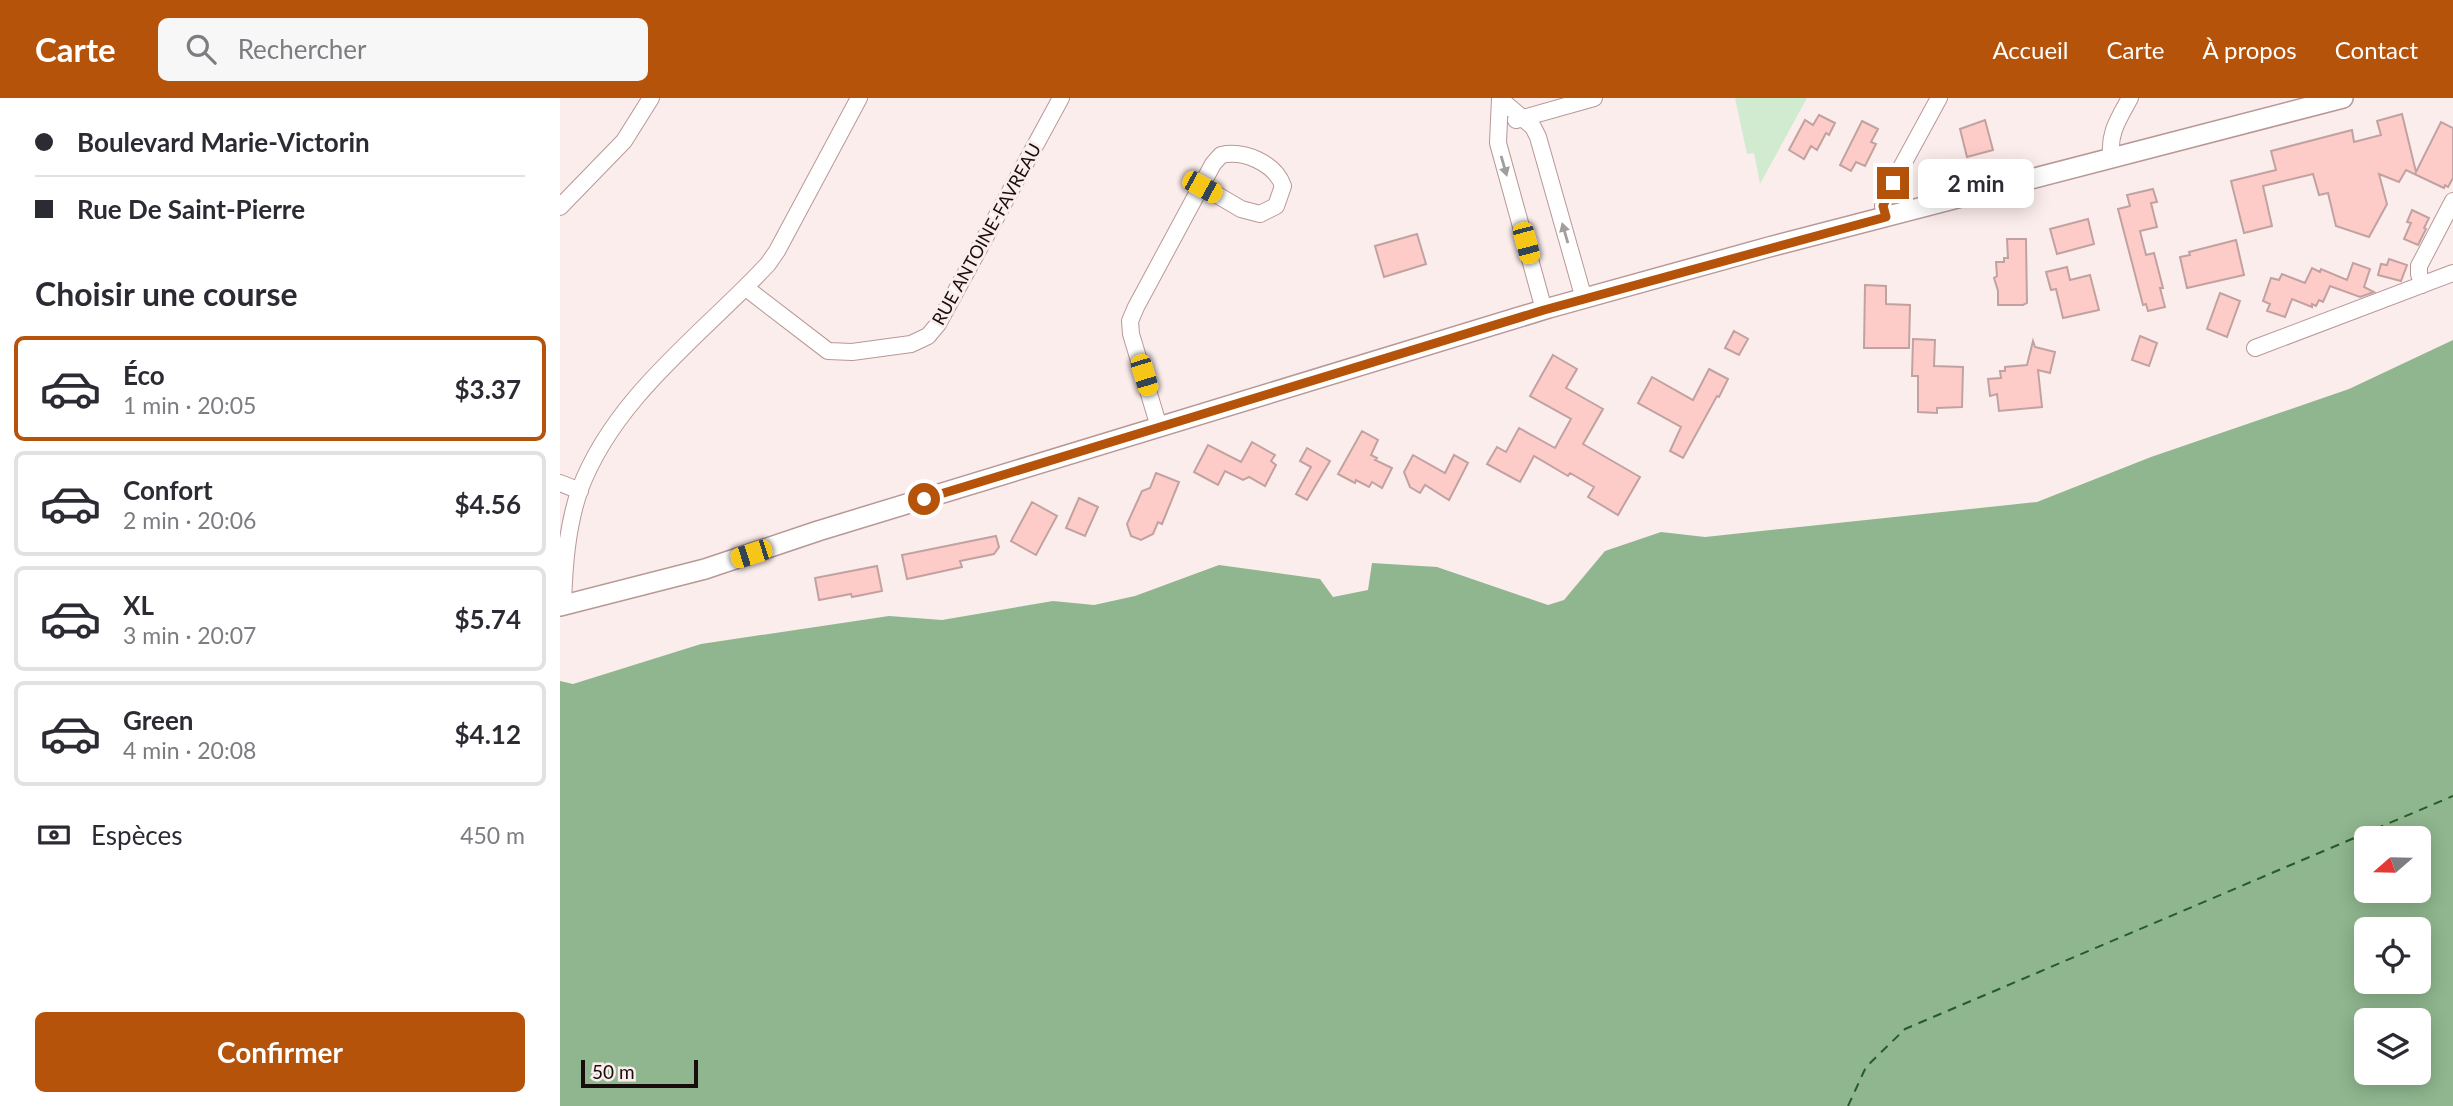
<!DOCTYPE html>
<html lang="fr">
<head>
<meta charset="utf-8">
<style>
	:root { --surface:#fff; --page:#f7f7f7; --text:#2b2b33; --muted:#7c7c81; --line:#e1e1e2; --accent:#b45309 }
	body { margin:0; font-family:Lato,sans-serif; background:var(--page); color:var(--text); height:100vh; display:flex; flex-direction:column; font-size:26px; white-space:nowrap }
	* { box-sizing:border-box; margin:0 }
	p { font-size:23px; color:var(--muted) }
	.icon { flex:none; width:38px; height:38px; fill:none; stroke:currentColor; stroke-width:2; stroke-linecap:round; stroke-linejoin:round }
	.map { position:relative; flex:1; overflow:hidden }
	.details { display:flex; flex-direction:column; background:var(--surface); width:560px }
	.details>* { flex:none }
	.top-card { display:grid; align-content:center; height:154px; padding:0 35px; background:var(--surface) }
	.needle { width:46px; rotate:250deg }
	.fabs { position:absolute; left:1794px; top:728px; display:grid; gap:14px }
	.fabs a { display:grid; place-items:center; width:77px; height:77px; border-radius:10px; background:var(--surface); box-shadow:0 4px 18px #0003; font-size:35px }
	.scale { position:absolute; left:21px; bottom:18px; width:117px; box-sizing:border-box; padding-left:7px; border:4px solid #180d0d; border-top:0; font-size:19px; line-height:24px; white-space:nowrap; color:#180d0d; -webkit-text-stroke:5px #fbedec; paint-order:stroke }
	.end { position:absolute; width:32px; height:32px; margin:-16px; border:9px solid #b45309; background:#fff; box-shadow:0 0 0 4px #fff }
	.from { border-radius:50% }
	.bubble { position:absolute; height:49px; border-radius:10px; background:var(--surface); box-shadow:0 4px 18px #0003; font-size:23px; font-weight:700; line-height:49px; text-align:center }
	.car { position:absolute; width:21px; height:42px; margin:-21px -10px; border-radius:9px; box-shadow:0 0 5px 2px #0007; background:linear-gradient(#f5c518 24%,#345 0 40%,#f5c518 0 76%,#345 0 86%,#f5c518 0) }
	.top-card b { display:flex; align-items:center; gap:24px; height:66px; font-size:26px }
	.top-card b+b { border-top:2px solid var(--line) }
	.top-card i { width:18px; height:18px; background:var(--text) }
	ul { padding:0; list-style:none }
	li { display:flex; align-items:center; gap:21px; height:105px; margin:0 14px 10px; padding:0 21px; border:4px solid var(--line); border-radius:10px }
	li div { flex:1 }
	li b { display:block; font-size:26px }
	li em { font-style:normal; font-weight:700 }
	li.current { border-color:var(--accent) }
	li>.icon { width:63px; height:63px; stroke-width:1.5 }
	h2 { padding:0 35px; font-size:32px; line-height:84px }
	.pay { display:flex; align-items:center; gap:18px; height:77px; padding:0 35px; font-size:26px }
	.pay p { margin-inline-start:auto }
	.button { display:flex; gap:14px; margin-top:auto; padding:14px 35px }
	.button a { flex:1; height:80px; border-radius:10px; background:var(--accent); color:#fff; font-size:28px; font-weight:700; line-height:80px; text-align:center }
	header { display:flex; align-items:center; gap:42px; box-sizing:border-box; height:98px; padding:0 35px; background:var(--accent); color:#fff }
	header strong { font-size:33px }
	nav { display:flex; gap:38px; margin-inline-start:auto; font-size:24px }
	.search { width:490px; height:63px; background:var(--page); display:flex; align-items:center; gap:18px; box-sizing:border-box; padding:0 24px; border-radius:10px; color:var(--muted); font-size:26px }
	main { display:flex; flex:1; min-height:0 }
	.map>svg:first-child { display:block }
	.green { fill:#d1ebd0 }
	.water { fill:#8fb68e; fill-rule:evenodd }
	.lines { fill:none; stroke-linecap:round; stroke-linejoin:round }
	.ferry { stroke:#255c28; stroke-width:2; stroke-dasharray:9 7; stroke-linecap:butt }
	.building { fill:#fdccc9; stroke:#c2a2a0; stroke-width:2 }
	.minor-casing { stroke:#b89897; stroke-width:18 }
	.tertiary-casing { stroke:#b89897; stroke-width:22 }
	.minor { stroke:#fff; stroke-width:16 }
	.tertiary { stroke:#fff; stroke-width:19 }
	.oneway { fill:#a39e9e }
	.route { stroke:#b45309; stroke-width:9 }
	.labels { text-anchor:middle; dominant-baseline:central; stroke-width:6; stroke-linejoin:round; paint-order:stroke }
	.street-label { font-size:18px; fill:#180d0d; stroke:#fbedec }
</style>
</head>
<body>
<header>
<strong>Carte</strong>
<div class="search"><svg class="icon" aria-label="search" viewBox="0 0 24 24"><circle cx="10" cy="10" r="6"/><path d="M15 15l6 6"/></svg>Rechercher</div>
<nav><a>Accueil</a><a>Carte</a><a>À propos</a><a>Contact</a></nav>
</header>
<main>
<section class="details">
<div class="top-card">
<b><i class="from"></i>Boulevard Marie-Victorin</b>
<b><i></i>Rue De Saint-Pierre</b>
</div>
<h2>Choisir une course</h2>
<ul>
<li class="current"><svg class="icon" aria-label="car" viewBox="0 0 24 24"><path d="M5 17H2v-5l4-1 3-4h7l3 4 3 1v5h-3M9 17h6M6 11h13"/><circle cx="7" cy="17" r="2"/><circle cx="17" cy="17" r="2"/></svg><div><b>Éco</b><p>1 min · 20:05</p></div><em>$3.37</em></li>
<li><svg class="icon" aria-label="car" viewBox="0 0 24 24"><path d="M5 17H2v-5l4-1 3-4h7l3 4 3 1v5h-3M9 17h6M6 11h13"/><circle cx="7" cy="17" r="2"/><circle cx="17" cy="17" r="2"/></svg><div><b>Confort</b><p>2 min · 20:06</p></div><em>$4.56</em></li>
<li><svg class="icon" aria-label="car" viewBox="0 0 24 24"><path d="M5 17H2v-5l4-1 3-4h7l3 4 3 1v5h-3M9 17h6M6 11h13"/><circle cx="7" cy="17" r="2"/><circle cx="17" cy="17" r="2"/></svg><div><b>XL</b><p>3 min · 20:07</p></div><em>$5.74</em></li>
<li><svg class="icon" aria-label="car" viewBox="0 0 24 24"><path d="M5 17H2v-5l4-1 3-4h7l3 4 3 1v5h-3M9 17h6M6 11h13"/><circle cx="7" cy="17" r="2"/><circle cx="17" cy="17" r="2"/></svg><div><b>Green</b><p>4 min · 20:08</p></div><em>$4.12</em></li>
</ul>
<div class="pay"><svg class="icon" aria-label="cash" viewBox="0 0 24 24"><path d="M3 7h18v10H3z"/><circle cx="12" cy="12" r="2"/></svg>Espèces<p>450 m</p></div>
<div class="button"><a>Confirmer</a></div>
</section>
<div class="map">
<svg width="1893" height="1008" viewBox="0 0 1893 1008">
	<rect width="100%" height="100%" fill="#fbedec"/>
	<path class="green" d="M1175 0H1247L1200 86 1194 55 1187 56Z"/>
	<path class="water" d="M1893 242V1008H0V583L13 586 141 546 329 518 382 522 493 503 534 507 575 498 659 467 760 481 773 499 808 492 812 465 877 469 988 507 1004 502 1045 453 1101 434 1145 439 1477 404 1591 359 1789 291ZM1806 740H1858V793H1806ZM1806 831H1858V884H1806ZM1806 922H1858V975H1806Z"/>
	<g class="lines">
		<path class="ferry" d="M1288 1008 1306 969 1345 931 1893 698"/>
	</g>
	<path class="building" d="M1842 16 1856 74 1881 24 1893 30V80L1888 89 1885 87 1884 90 1846 72 1839 84 1819 76 1827 106 1809 139 1776 128 1768 95 1759 97 1753 76 1703 88 1712 128 1684 135 1671 83 1716 72 1711 53 1792 32 1794 44 1821 37 1817 23Z
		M1259 17 1275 25 1269 37 1266 35 1257 52 1251 48 1244 61 1229 52 1245 22 1253 27Z
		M1425 22 1433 52 1407 59 1400 31Z
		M1302 23 1318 31 1311 44 1316 46 1305 68 1296 64 1291 73 1280 67Z
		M1593 91 1597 104 1591 105 1597 129 1580 133 1586 157 1594 155 1603 190H1600L1605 209 1588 213 1586 206 1583 207 1558 111 1570 108 1567 97Z
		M1852 112 1869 120 1864 130 1866 131 1858 147 1844 141 1851 125 1847 124Z
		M1528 121 1534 146 1497 156 1490 131Z
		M857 136 866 166 824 179 815 148Z
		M1447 141H1466L1467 205 1463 207H1438V193L1434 180 1437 178 1436 164H1444V160H1448Z
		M1676 142 1684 177 1627 190 1620 159 1630 157 1629 154Z
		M1829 161 1847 167 1841 183 1818 177 1821 166 1827 167Z
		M1793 165 1810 171 1804 189 1814 194 1800 199 1770 188 1763 204 1759 202 1756 208 1752 206V209L1732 201 1725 219 1707 213 1710 206 1703 203 1711 180 1719 182 1722 176 1745 185 1752 170 1760 174 1761 171 1787 182Z
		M1507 169 1510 182 1530 177 1539 212 1503 220 1496 191 1491 192 1486 174Z
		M1305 187 1326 188V206L1350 207 1349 250H1304Z
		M1660 195 1680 203 1667 239 1647 231Z
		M1174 233 1188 241 1179 257 1165 250Z
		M1580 238 1597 245 1589 268 1572 262Z
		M1353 241 1375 242 1374 268 1403 269 1402 309 1377 310V315L1358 314V278H1352Z
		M1473 243 1475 249 1495 254 1490 275 1478 272 1482 309 1439 313 1437 296 1430 298 1428 281 1441 280 1440 273H1445V269L1467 267Z
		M993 257 1017 271 1006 290 1043 311 1023 346 1080 379 1058 417 1028 399 1034 389 1010 375 1008 378 974 358 960 384 927 366 937 349 946 354 959 330 995 350 1011 321 970 298Z
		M1149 271 1168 281 1159 299 1157 298 1123 360 1110 353 1121 329 1078 305 1092 279 1133 302Z
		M802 333 818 342 811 357 817 360 815 362 832 370 822 390 812 384 809 389 796 382 795 385 778 376Z
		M692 344 715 357 711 363 716 367 705 388 689 379 683 382 665 373 658 387 634 374 648 347 681 364Z
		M747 350 770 363 747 402 736 396 751 369 740 363Z
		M853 357 885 375 894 357 908 365 889 402 865 387 860 395 850 389 844 374Z
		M596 375 619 384 602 426 598 424 593 436 581 442 571 438 567 426 582 393 590 390Z
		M519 400 538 409 525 438 506 430Z
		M472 404 497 418 476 457 451 443Z
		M436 438 439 449 434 456 400 463 402 469 347 481 342 457Z
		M317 468 322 493 292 499 291 496 259 502 255 480Z"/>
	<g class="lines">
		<defs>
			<path id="minor" d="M940 0 938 45 984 212
				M940 1 973 29 978 39 1024 201
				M956 22 1034 0
				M1552 61C1547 37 1559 20 1570 0
				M0 109 64 43 91 0
				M1326 119 1323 108 1325 99 1379 0
				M1862 187 1859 176V168L1893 103
				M186 190 268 253 292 254 351 246 368 238 378 226 501 0
				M1695 250 1893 175
				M599 329 571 236 570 223 576 209 653 66 661 57C684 52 715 65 723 88L716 108 700 116 681 111 642 88
				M0 385 20 393
				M3 508C4 469 7 428 20 391 55 298 143 236 208 166L217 153 299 0"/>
			<path id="tertiary" d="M0 508 145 471 258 433 989 210 1209 149 1783 0"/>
		</defs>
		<use href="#minor" class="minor-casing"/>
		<use href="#tertiary" class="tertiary-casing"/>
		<use href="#minor" class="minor"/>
		<use href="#tertiary" class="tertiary"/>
	</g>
	<defs><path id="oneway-solid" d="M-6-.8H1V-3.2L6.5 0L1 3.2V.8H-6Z" transform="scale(1.75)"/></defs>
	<g class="oneway">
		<use href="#oneway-solid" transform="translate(944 68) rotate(74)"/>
		<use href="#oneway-solid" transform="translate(1005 135) rotate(-106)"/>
	</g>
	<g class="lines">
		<path class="route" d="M364 401 984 212 1326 119 1323 108 1333 85"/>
	</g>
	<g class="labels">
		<g class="street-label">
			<text transform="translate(426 136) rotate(-61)">RUE ANTOINE-FAVREAU</text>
		</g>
	</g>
</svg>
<div class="fabs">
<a><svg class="needle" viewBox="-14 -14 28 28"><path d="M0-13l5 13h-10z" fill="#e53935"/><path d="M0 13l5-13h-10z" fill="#7c7c81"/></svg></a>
<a><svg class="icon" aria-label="locate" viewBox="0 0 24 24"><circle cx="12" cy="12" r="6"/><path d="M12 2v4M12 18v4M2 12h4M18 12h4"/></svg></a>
<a><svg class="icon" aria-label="layers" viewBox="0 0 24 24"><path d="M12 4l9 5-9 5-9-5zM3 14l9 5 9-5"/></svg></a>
</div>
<div class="scale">50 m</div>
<i class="end from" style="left:364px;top:401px"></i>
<i class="end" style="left:1333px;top:85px"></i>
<div class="bubble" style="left:1358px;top:61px;width:116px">2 min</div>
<i class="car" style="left:642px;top:89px;rotate:119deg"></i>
<i class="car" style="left:966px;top:145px;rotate:165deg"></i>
<i class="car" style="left:584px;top:277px;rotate:163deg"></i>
<i class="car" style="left:191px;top:456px;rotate:252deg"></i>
</div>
</main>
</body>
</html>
